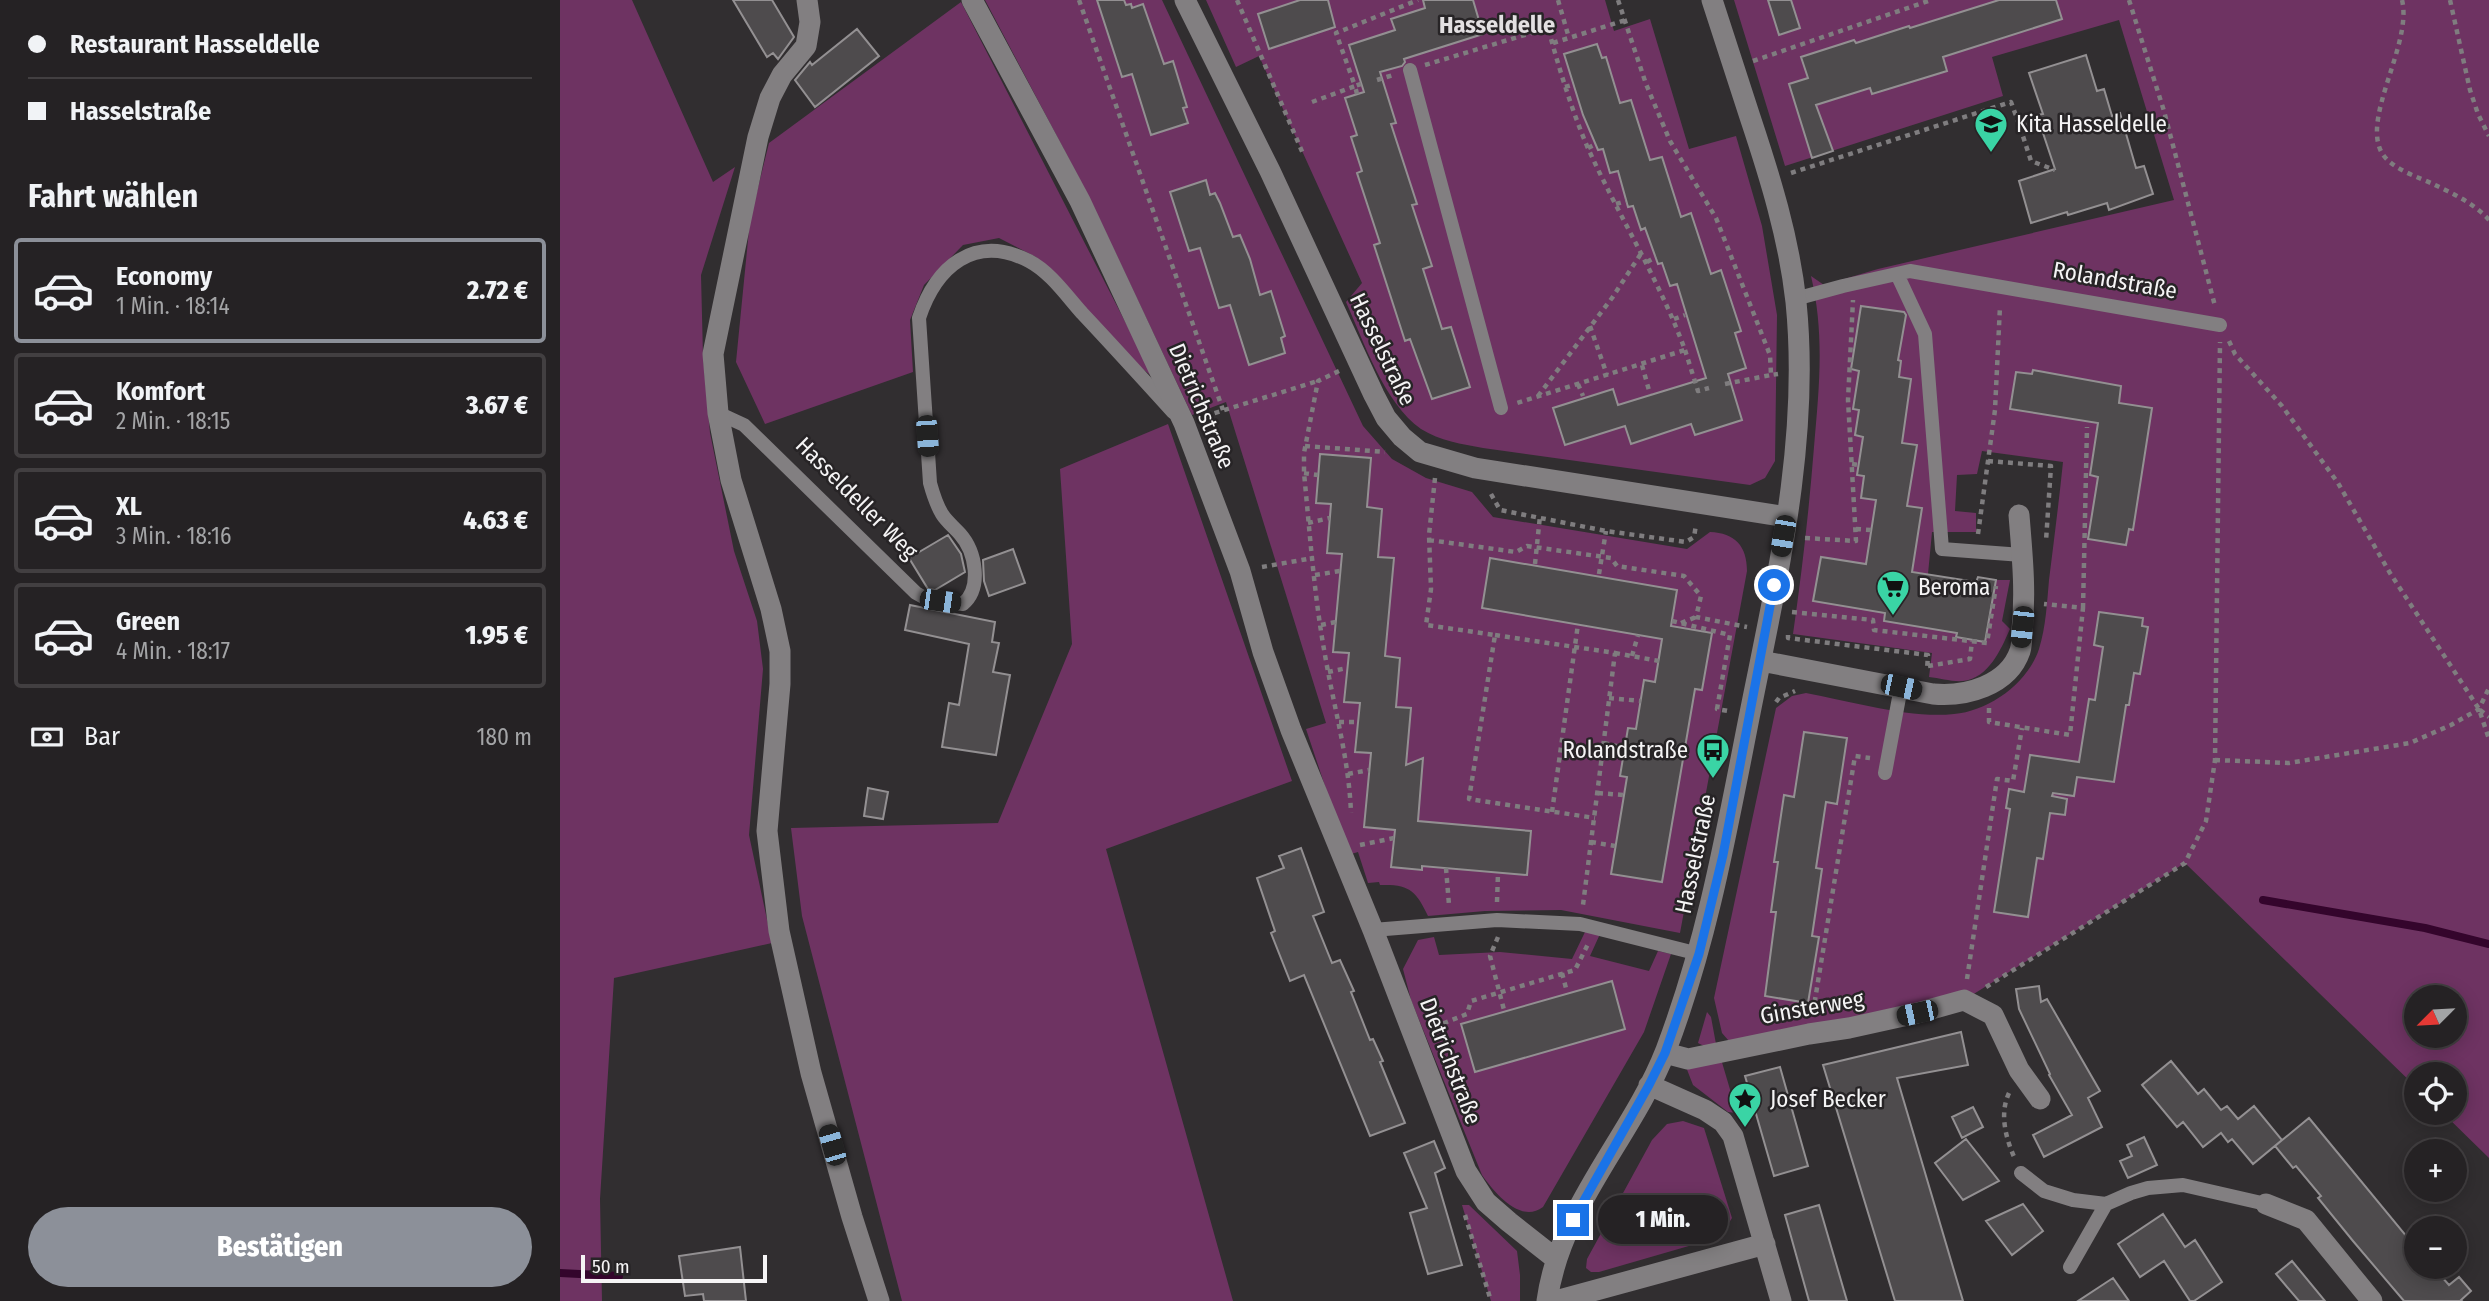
<!DOCTYPE html>
<html lang="de">
<head>
<meta charset="utf-8">
<style>
	:root { --surface:#252224; --page:#2d2a2c; --text:#f1f3f6; --muted:#a3a4a6; --line:#423f41; --accent:#8c9099 }
	body { margin:0; font-family:"Fira Sans Condensed",sans-serif; background:var(--page); color:var(--text); height:100vh; display:flex; flex-direction:column; font-size:26px; white-space:nowrap }
	* { box-sizing:border-box; margin:0 }
	p { font-size:23px; color:var(--muted) }
	.icon { flex:none; width:38px; height:38px; fill:none; stroke:currentColor; stroke-width:2; stroke-linecap:round; stroke-linejoin:round }
	.map { position:relative; flex:1; overflow:hidden }
	.drawer { display:flex; flex-direction:column; background:var(--surface); width:560px }
	.drawer>* { flex:none }
	.top-card { display:grid; align-content:center; height:154px; padding:0 28px; background:var(--surface) }
	.needle { width:46px; rotate:246deg }
	.tools { position:absolute; left:1844px; top:985px; display:grid; gap:14px }
	.tools a { display:grid; place-items:center; width:63px; height:63px; border-radius:50%; background:var(--surface); box-shadow:0 4px 18px #0003,0 0 0 2px var(--line); font-size:35px }
	.scale { position:absolute; left:21px; bottom:18px; width:186px; box-sizing:border-box; padding-left:7px; border:4px solid #f5f4f5; border-top:0; font-size:19px; line-height:24px; white-space:nowrap; color:#f5f4f5; -webkit-text-stroke:5px #272426; paint-order:stroke }
	.end { position:absolute; width:32px; height:32px; margin:-16px; border:9px solid #1a73e8; background:#fff; box-shadow:0 0 0 4px #fff }
	.from { border-radius:50% }
	.bubble { position:absolute; height:49px; border-radius:24px; background:var(--surface); box-shadow:0 4px 18px #0003,0 0 0 2px var(--line); font-size:23px; font-weight:800; line-height:49px; text-align:center }
	.car { position:absolute; width:21px; height:42px; margin:-21px -10px; border-radius:9px; box-shadow:0 0 5px 2px #0007; background:linear-gradient(#222 24%,#8ab4d8 0 40%,#222 0 76%,#8ab4d8 0 86%,#222 0) }
	.top-card b { display:flex; align-items:center; gap:24px; height:66px; font-size:26px }
	.top-card b+b { border-top:2px solid var(--line) }
	.top-card i { width:18px; height:18px; background:var(--text) }
	ul { padding:0; list-style:none }
	li { display:flex; align-items:center; gap:21px; height:105px; margin:0 14px 10px; padding:0 14px; border:4px solid var(--line); border-radius:7px }
	li div { flex:1 }
	li b { display:block; font-size:26px }
	li em { font-style:normal; font-weight:800 }
	li.current { border-color:var(--accent) }
	li>.icon { width:63px; height:63px; stroke-width:1.5 }
	h2 { padding:0 28px; font-size:32px; line-height:84px }
	.pay { display:flex; align-items:center; gap:18px; height:77px; padding:0 28px; font-size:26px }
	.pay p { margin-inline-start:auto }
	.button { display:flex; gap:14px; margin-top:auto; padding:14px 28px }
	.button a { flex:1; height:80px; border-radius:42px; background:var(--accent); color:#fff; font-size:28px; font-weight:800; line-height:80px; text-align:center }
	main { display:flex; flex:1; min-height:0 }
	.map>svg:first-child { display:block }
	.green { fill:#6e3362; fill-rule:evenodd }
	.lines { fill:none; stroke-linecap:round; stroke-linejoin:round }
	.stream { stroke:#34052c; stroke-width:8 }
	.building { fill:#4e4b4d; stroke:#939092; stroke-width:2 }
	.path { stroke:#7f7d7f; stroke-width:4.5; stroke-dasharray:5 5; stroke-linecap:butt }
	.lane { stroke:#827f81; stroke-width:14 }
	.street { stroke:#827f81; stroke-width:21 }
	.route { stroke:#1a73e8; stroke-width:9 }
	.labels { text-anchor:middle; dominant-baseline:central; stroke-width:5; stroke-linejoin:round; paint-order:stroke }
	.poi-label { font-size:23px; fill:#f5f4f5; stroke:#272426; text-anchor:start }
	.street-label { font-size:23px; fill:#f5f4f5; stroke:#272426 }
	.neighbourhood-label { font-size:24px; font-weight:bold; fill:#e3e0e2; stroke:#272426 }
</style>
</head>
<body>
<main>
<section class="drawer">
<div class="top-card">
<b><i class="from"></i>Restaurant Hasseldelle</b>
<b><i></i>Hasselstraße</b>
</div>
<h2>Fahrt wählen</h2>
<ul>
<li class="current"><svg class="icon" aria-label="car" viewBox="0 0 24 24"><path d="M5 17H2v-5l4-1 3-4h7l3 4 3 1v5h-3M9 17h6M6 11h13"/><circle cx="7" cy="17" r="2"/><circle cx="17" cy="17" r="2"/></svg><div><b>Economy</b><p>1 Min. · 18:14</p></div><em>2.72 €</em></li>
<li><svg class="icon" aria-label="car" viewBox="0 0 24 24"><path d="M5 17H2v-5l4-1 3-4h7l3 4 3 1v5h-3M9 17h6M6 11h13"/><circle cx="7" cy="17" r="2"/><circle cx="17" cy="17" r="2"/></svg><div><b>Komfort</b><p>2 Min. · 18:15</p></div><em>3.67 €</em></li>
<li><svg class="icon" aria-label="car" viewBox="0 0 24 24"><path d="M5 17H2v-5l4-1 3-4h7l3 4 3 1v5h-3M9 17h6M6 11h13"/><circle cx="7" cy="17" r="2"/><circle cx="17" cy="17" r="2"/></svg><div><b>XL</b><p>3 Min. · 18:16</p></div><em>4.63 €</em></li>
<li><svg class="icon" aria-label="car" viewBox="0 0 24 24"><path d="M5 17H2v-5l4-1 3-4h7l3 4 3 1v5h-3M9 17h6M6 11h13"/><circle cx="7" cy="17" r="2"/><circle cx="17" cy="17" r="2"/></svg><div><b>Green</b><p>4 Min. · 18:17</p></div><em>1.95 €</em></li>
</ul>
<div class="pay"><svg class="icon" aria-label="cash" viewBox="0 0 24 24"><path d="M3 7h18v10H3z"/><circle cx="12" cy="12" r="2"/></svg>Bar<p>180 m</p></div>
<div class="button"><a>Bestätigen</a></div>
</section>
<div class="map">
<svg width="1929" height="1301" viewBox="0 0 1929 1301">
	<rect width="100%" height="100%" fill="#312e30"/>
	<path class="green" d="M0 0H72L153 182 175 167 141 275 143 356 150 433 174 551 197 621 203 669 189 835 212 943 54 978 40 1199 42 1301H0Z
		M425 0H602L803 426 832 459 866 478 912 492 933 517 1127 549 1150 532C1175 533 1187 546 1187 571L1120 933 1001 910 925 911 868 916C856 891 850 884 820 885L819 882 808 883 798 852 788 855 746 729 766 723 666 402 632 415 529 197Z
		M646 0H1045L1054 31 1090 19 1129 149 1176 136 1202 226 1217 315 1215 461 1205 478 1190 485 923 448C902 444 880 441 861 429 824 403 804 342 786 302L802 283 699 56 676 67Z
		M1174 0H1929V1158L1883 1113H1895V1074H1857V1088L1625 863 1404 1000 1175 1048 1162 1033 1154 998 1216 708 1232 696 1246 693C1290 701 1350 719 1394 714 1429 711 1468 683 1479 649 1486 627 1487 602 1489 580 1494 540 1499 501 1503 462L1422 451 1417 474 1397 475 1395 511 1416 513V532H1372L1368 574 1261 557 1254 601 1325 613 1324 621 1399 620 1396 637 1425 642 1436 580H1450L1442 621 1450 629C1441 649 1429 678 1403 681 1392 682 1380 678 1369 677L1372 653 1233 634C1242 572 1249 510 1254 447 1259 388 1265 335 1251 276L1264 285 1318 269 1614 200 1559 20 1432 57 1443 96 1225 166ZM1857 998H1895V1036H1857Z
		M401 2 594 378 569 358 476 257 439 238 403 245 364 285 350 320 353 372 205 424 176 362 190 220 209 143Z
		M608 424 732 781 546 849 673 1301H342L242 916 231 828 438 823 512 644 500 469Z
		M1025 932 1040 934 1030 956 1089 971 1098 951 1111 954 1084 1032 983 1207C960 1224 935 1193 922 1175L851 1000 843 969 858 940 874 937 879 955 940 952 1012 959Z
		M1147 1012 1151 1017 1156 1044 1144 1046 1138 1043Z
		M1161 1059 1177 1113 1168 1112 1133 1085 1126 1067Z
		M1123 1121 1144 1128 1172 1218 1161 1235 1153 1239 1039 1272H1031L1026 1268 1027 1259 1092 1140 1107 1124Z
		M902 1205H909L957 1251 960 1275V1301H931Z"/>
	<g class="lines">
		<path class="stream" d="M1703 900 1865 928 1929 944
			M0 1273 59 1276"/>
	</g>
	<path class="building" d="M173 0H212L234 37 218 59 213 53 207 57Z
		M537 0H564L566 5 571 4 572 8 583 4 604 64 613 61 627 107 623 108 628 123 591 135 572 74 562 77Z
		M740 0H768L775 27 709 49 698 14Z
		M863 0H913L923 34 844 59 845 62 842 66 820 72 836 123 831 124 857 204 852 205 872 266 863 269 882 329 891 327 910 387 872 399 850 339 845 341 814 245 820 243 797 173 802 171 791 137 797 135 785 98 804 92 789 45 835 30 831 19 865 8Z
		M1208 0H1231L1240 28 1219 35Z
		M1439 0H1496L1502 19 1383 57 1387 71 1312 94 1310 88 1256 105 1273 151 1252 158 1229 84 1248 78 1241 57 1294 40 1296 43 1349 26 1350 28Z
		M297 29 319 56 255 107 235 80 250 62 252 65Z
		M1037 44 1042 58 1046 57 1060 103 1071 100 1090 160 1102 157 1121 217 1131 213 1151 274 1161 270 1181 331 1175 333 1186 368 1168 374 1182 420 1135 435 1131 424 1071 444 1065 426 1005 445 993 408 1053 389 1058 405 1146 378 1117 284 1110 286 1102 263 1098 264 1085 228 1081 230 1073 206 1068 207 1058 171 1050 173 1043 149 1038 150 1023 115 1004 54Z
		M1526 55 1537 91 1544 89 1552 116 1560 113 1576 168 1584 166 1593 194 1549 210 1547 203 1508 215 1507 212 1471 223 1459 181 1495 169 1477 115 1483 114 1469 73Z
		M646 180 650 195 655 193 660 203 673 237 680 235 690 259 700 295 711 291 725 336 721 338 725 353 689 365 670 305 659 308 640 248 629 251 610 192Z
		M1301 306 1344 312 1346 315 1338 360 1341 361 1339 377 1351 379 1342 443 1357 445 1347 506 1362 508 1352 572 1416 582 1418 577 1436 580 1425 642 1396 637 1397 633 1324 621 1325 613 1253 601 1261 557 1306 564 1316 500 1301 498 1304 476 1297 475 1303 437 1295 435 1299 410 1293 409 1299 371 1291 369Z
		M1473 370 1561 386 1559 403 1592 408 1573 530 1569 529 1566 545 1528 539 1538 477 1530 475 1538 423 1450 409 1456 372 1472 374Z
		M760 454 811 458 807 507 822 509 818 557 834 558 825 656 840 658 836 707 851 708 846 765 863 758 858 821 971 831 967 875 862 866V870L831 867 835 830 804 827 811 753 795 752 800 703 784 702 789 653 773 652 782 554 767 553 771 504 756 503Z
		M388 535 401 554 405 572 375 590 368 589 349 558Z
		M453 549 465 583 429 596 424 581 423 560Z
		M930 558 1117 590 1111 626 1152 633 1142 690 1135 689 1102 882 1051 874 1067 777 1060 776 1068 728 1076 729 1084 680 1095 682 1102 639 922 608Z
		M350 605 435 622 432 642 439 643 433 672 450 675 436 755 382 747 389 703 399 705 409 644 345 630Z
		M1539 612 1583 618 1582 626 1588 627 1580 674 1574 673 1569 705H1566L1554 782 1517 777 1514 796 1493 793 1492 796 1507 799 1505 815 1490 813 1483 859 1477 858 1468 917 1434 912 1450 809 1446 808 1449 789 1464 792 1470 755 1519 762 1529 699 1535 700 1543 647 1534 645Z
		M1244 732 1287 738 1277 804 1266 802 1256 868 1262 869 1252 936 1259 937 1248 1003 1205 996 1216 912H1211L1218 862H1214L1224 795 1234 797Z
		M308 788 328 792 323 819 304 816Z
		M741 848 764 912 753 916 772 963 780 960 794 991 791 992 810 1040 813 1039 823 1061 820 1062 845 1123 810 1136 744 975 730 981 711 933 715 931 697 878 724 868 719 856Z
		M1052 981 1065 1029 915 1072 901 1024Z
		M1479 986 1481 1002 1487 999 1540 1091 1528 1098 1542 1127 1484 1157 1473 1135 1512 1115 1489 1075 1490 1074 1459 1009 1456 989Z
		M1401 1032 1408 1065 1337 1078 1403 1301H1335L1263 1065Z
		M1611 1061 1638 1094 1644 1089 1661 1110 1667 1106 1678 1119 1694 1106 1722 1140 1693 1164 1672 1139 1668 1142 1661 1133 1643 1147 1623 1122 1617 1127 1582 1085Z
		M1220 1067 1248 1166 1214 1176 1185 1076Z
		M1413 1107 1423 1127 1402 1138 1392 1117Z
		M1749 1118 1857 1249V1267L1874 1268 1889 1285 1899 1277 1911 1291 1901 1300 1902 1301H1844L1793 1241 1758 1198 1761 1196 1736 1166 1733 1168 1715 1146Z
		M1584 1137 1597 1165 1568 1178 1560 1161 1572 1156 1567 1145Z
		M1406 1139 1439 1181 1403 1200 1375 1163Z
		M874 1141 885 1168 875 1173 902 1265 868 1274 850 1213 867 1208 844 1153Z
		M1463 1204 1483 1231 1452 1255 1426 1221Z
		M1259 1205 1268 1236 1287 1301H1249L1225 1215Z
		M1603 1214 1625 1247 1635 1240 1662 1282 1634 1301H1630L1604 1261 1580 1277 1558 1244Z
		M180 1247 186 1301H144L143 1294 125 1296 119 1256Z
		M1732 1261 1765 1301H1739L1716 1274Z
		M1553 1278 1569 1301H1518Z"/>
	<g class="lines">
		<path class="path" d="M519 0 663 410
			M677 0 744 156
			M998 0 1009 38
			M1058 0 1086 84 1110 141 1156 218 1210 355 1211 375 1218 374
			M1569 0 1604 111 1655 306
			M1842 0C1853 45 1798 122 1824 156 1836 171 1859 177 1875 185 1894 194 1915 204 1929 220
			M1890 0 1910 90 1918 114 1929 136
			M993 43 1066 20
			M1193 61 1371 0
			M865 65 988 28C999 68 1011 108 1027 146 1058 215 1099 279 1125 350L957 403
			M817 80 833 75
			M1005 87 1012 85
			M797 94 795 86 801 84
			M752 102 795 86 776 33 858 0
			M1460 127 1471 161 1495 170
			M1028 148 1036 144
			M1231 173 1451 102 1460 127 1479 120
			M1056 204 1066 201
			M1087 262 1096 257
			M1114 319 1125 315
			M1030 326 1047 375
			M1669 341 1675 354 1722 406 1778 483 1830 573 1919 709 1929 739
			M1125 350 1138 391 1149 388
			M1082 365 1090 394
			M779 371 758 381 744 453V473C750 534 754 595 765 655 774 708 789 759 791 813
			M1018 384 1023 396
			M1165 384 1211 375
			M978 396 1052 298 1082 252
			M645 416 758 381
			M745 446 825 452
			M1428 461 1491 466 1486 541
			M1292 464 1299 465
			M744 473 758 475
			M875 478 869 535 871 589 866 625 935 635 909 799 1035 818
			M931 494 940 510 1046 531 1126 542 1134 537 1136 525
			M748 523 770 518
			M1296 529 1311 530
			M1418 534 1435 410 1440 306
			M1245 538 1296 541 1288 400 1293 300
			M869 540 956 552 967 546 1051 558 1057 566 1124 576 1141 596 1136 617 1187 627
			M975 564 980 516
			M702 567 753 558
			M1039 574 1046 531
			M755 575 780 571
			M1523 608 1527 427
			M1232 612 1313 620 1314 630 1427 643 1436 586
			M1112 621 1170 635 1157 709 1168 711
			M1121 623 1136 617
			M761 625 776 622
			M935 635 1055 653 1023 905
			M1228 635V638L1368 655 1367 670
			M1055 653 1099 661
			M1072 656 1078 635
			M1368 666 1410 659 1412 641
			M768 672 787 668
			M1049 698 1081 701
			M1216 702 1219 698 1235 691
			M1429 708V722L1510 735 1523 608 1484 604
			M1920 710 1929 717
			M779 722H798
			M1044 743 1065 748
			M1655 760 1729 763 1850 743 1891 725 1919 709 1929 688
			M788 774 809 770
			M1038 793 1064 795
			M992 812 1018 624
			M1031 842 1055 846
			M800 845 834 838
			M886 868 889 905
			M937 902 938 873
			M938 937 930 956 944 1010
			M1002 973 1007 992
			M1407 979 1437 779 1453 781 1462 728
			M1426 987 1625 863 1646 821 1655 760 1660 342
			M1253 1012 1295 756 1310 758
			M874 1027 907 1014 911 1001 1015 970 1028 944
			M1449 1093C1439 1114 1446 1139 1455 1159
			M905 1215 931 1301"/>
		<path class="lane" d="M850 70 941 408
			M1337 274 1365 334 1382 549 1462 555
			M1235 299 1283 286 1350 271 1660 325
			M158 413 184 425 356 593 365 598 403 604C422 588 416 552 400 534 394 527 387 522 382 514 376 504 373 494 370 483L359 318C376 267 414 233 469 261 490 272 506 295 522 313 553 346 583 379 613 412
			M1325 773 1341 687
			M813 930 937 920 1020 924 1139 954
			M1461 1173 1484 1191 1513 1200 1546 1204
			M1510 1267 1546 1204 1571 1193 1588 1188 1623 1185 1706 1204"/>
		<path class="street" d="M247 0 250 22 246 46 222 75 210 98 198 137 153 354 158 413 171 480 211 609 220 651V684L207 831 219 931 251 1073 292 1217 319 1301
			M412 0 520 201 624 423 680 571 703 652 731 730 813 930 906 1171 926 1202 949 1222 996 1259
			M625 0 710 171 814 395 826 418 842 437 860 452 915 468 1227 517
			M1201 661 1373 694C1405 697 1448 686 1460 651 1462 645 1462 636 1462 629 1466 590 1462 553 1459 515
			M1105 1053 1128 1059 1249 1034 1289 1028 1357 1013 1404 1000 1433 1015 1459 1070 1480 1099
			M1089 1085 1145 1110 1163 1122 1173 1136 1221 1301
			M1706 1204 1746 1220 1812 1301
			M987 1301C1000 1206 1072 1137 1106 1050 1148 939 1167 829 1190 713 1217 578 1250 440 1236 302 1229 238 1210 177 1190 117 1177 78 1165 39 1152 0
			M996 1301 1205 1244"/>
	</g>
	<g class="lines">
		<path class="route" d="M1013 1220 1089 1085 1105 1053 1139 954 1163 855 1214 585"/>
	</g>
	<defs>
		<symbol id="school-pin" viewBox="-11 -11 22 30"><path d="M0 17L-7.5 6A9.5 9.5 0 1 1 7.5 6Z" fill="#3ad4a5" stroke="#272426"/><path d="M0-5L7-2L0 1L-7-2ZM-4 1L0 2.5L4 1V4Q0 6-4 4Z" fill="#111"/></symbol>
		<symbol id="supermarket-pin" viewBox="-11 -11 22 30"><path d="M0 17L-7.5 6A9.5 9.5 0 1 1 7.5 6Z" fill="#3ad4a5" stroke="#272426"/><path d="M-6-5.5h2.5l.6 2H6L4.5 2H-2.5L-4.4-4H-6ZM-1.5 3.2a1.3 1.3 0 1 0 .1 0ZM3 3.2a1.3 1.3 0 1 0 .1 0Z" fill="#111"/></symbol>
		<symbol id="bus-pin" viewBox="-11 -11 22 30"><path d="M0 17L-7.5 6A9.5 9.5 0 1 1 7.5 6Z" fill="#3ad4a5" stroke="#272426"/><path d="M-5-6H5V4H4V6H2V4H-2V6H-4V4H-5ZM-3.5-4V0h7V-4ZM-3.5 1.2v1.5H-2V1.2ZM2 1.2v1.5H3.5V1.2Z" fill="#111"/></symbol>
		<symbol id="sight-pin" viewBox="-11 -11 22 30"><path d="M0 17L-7.5 6A9.5 9.5 0 1 1 7.5 6Z" fill="#3ad4a5" stroke="#272426"/><path d="M0-6L1.8-2.2L6-1.7L2.9 1.2L3.7 5.4L0 3.3L-3.7 5.4L-2.9 1.2L-6-1.7L-1.8-2.2Z" fill="#111"/></symbol>
	</defs>
	<g fill-rule="evenodd">
		<use href="#school-pin" x="1412" y="105" width="38" height="52"/>
		<use href="#supermarket-pin" x="1314" y="568" width="38" height="52"/>
		<use href="#bus-pin" x="1134" y="731" width="38" height="52"/>
		<use href="#sight-pin" x="1166" y="1080" width="38" height="52"/>
	</g>
	<g class="labels">
		<g class="poi-label">
			<text x="1456" y="124">Kita Hasseldelle</text>
			<text x="1358" y="587">Beroma</text>
			<text x="1128" y="750" text-anchor="end">Rolandstraße</text>
			<text x="1210" y="1099">Josef Becker</text>
		</g>
		<g class="street-label">
			<text transform="translate(1555 280) rotate(10)">Rolandstraße</text>
			<text transform="translate(823 349) rotate(64)">Hasselstraße</text>
			<text transform="translate(642 406) rotate(67)">Dietrichstraße</text>
			<text transform="translate(297 498) rotate(45)">Hasseldeller Weg</text>
			<text transform="translate(1135 854) rotate(-78)">Hasselstraße</text>
			<text transform="translate(1252 1007) rotate(-10)">Ginsterweg</text>
			<text transform="translate(891 1061) rotate(69)">Dietrichstraße</text>
		</g>
		<g class="neighbourhood-label">
			<text x="937" y="25">Hasseldelle</text>
		</g>
	</g>
</svg>
<div class="tools">
<a><svg class="needle" viewBox="-14 -14 28 28"><path d="M0-13l5 13h-10z" fill="#e53935"/><path d="M0 13l5-13h-10z" fill="#a3a4a6"/></svg></a>
<a><svg class="icon" aria-label="locate" viewBox="0 0 24 24"><circle cx="12" cy="12" r="6"/><path d="M12 2v4M12 18v4M2 12h4M18 12h4"/></svg></a>
<a>+</a>
<a>−</a>
</div>
<div class="scale">50 m</div>
<i class="end from" style="left:1214px;top:585px"></i>
<i class="end" style="left:1013px;top:1220px"></i>
<div class="bubble" style="left:1038px;top:1195px;width:130px">1 Min.</div>
<i class="car" style="left:367px;top:436px;rotate:176deg"></i>
<i class="car" style="left:1223px;top:536px;rotate:190deg"></i>
<i class="car" style="left:380px;top:601px;rotate:98deg"></i>
<i class="car" style="left:1462px;top:627px;rotate:186deg"></i>
<i class="car" style="left:1341px;top:687px;rotate:102deg"></i>
<i class="car" style="left:1357px;top:1013px;rotate:258deg"></i>
<i class="car" style="left:272px;top:1145px;rotate:344deg"></i>
</div>
</main>
</body>
</html>
